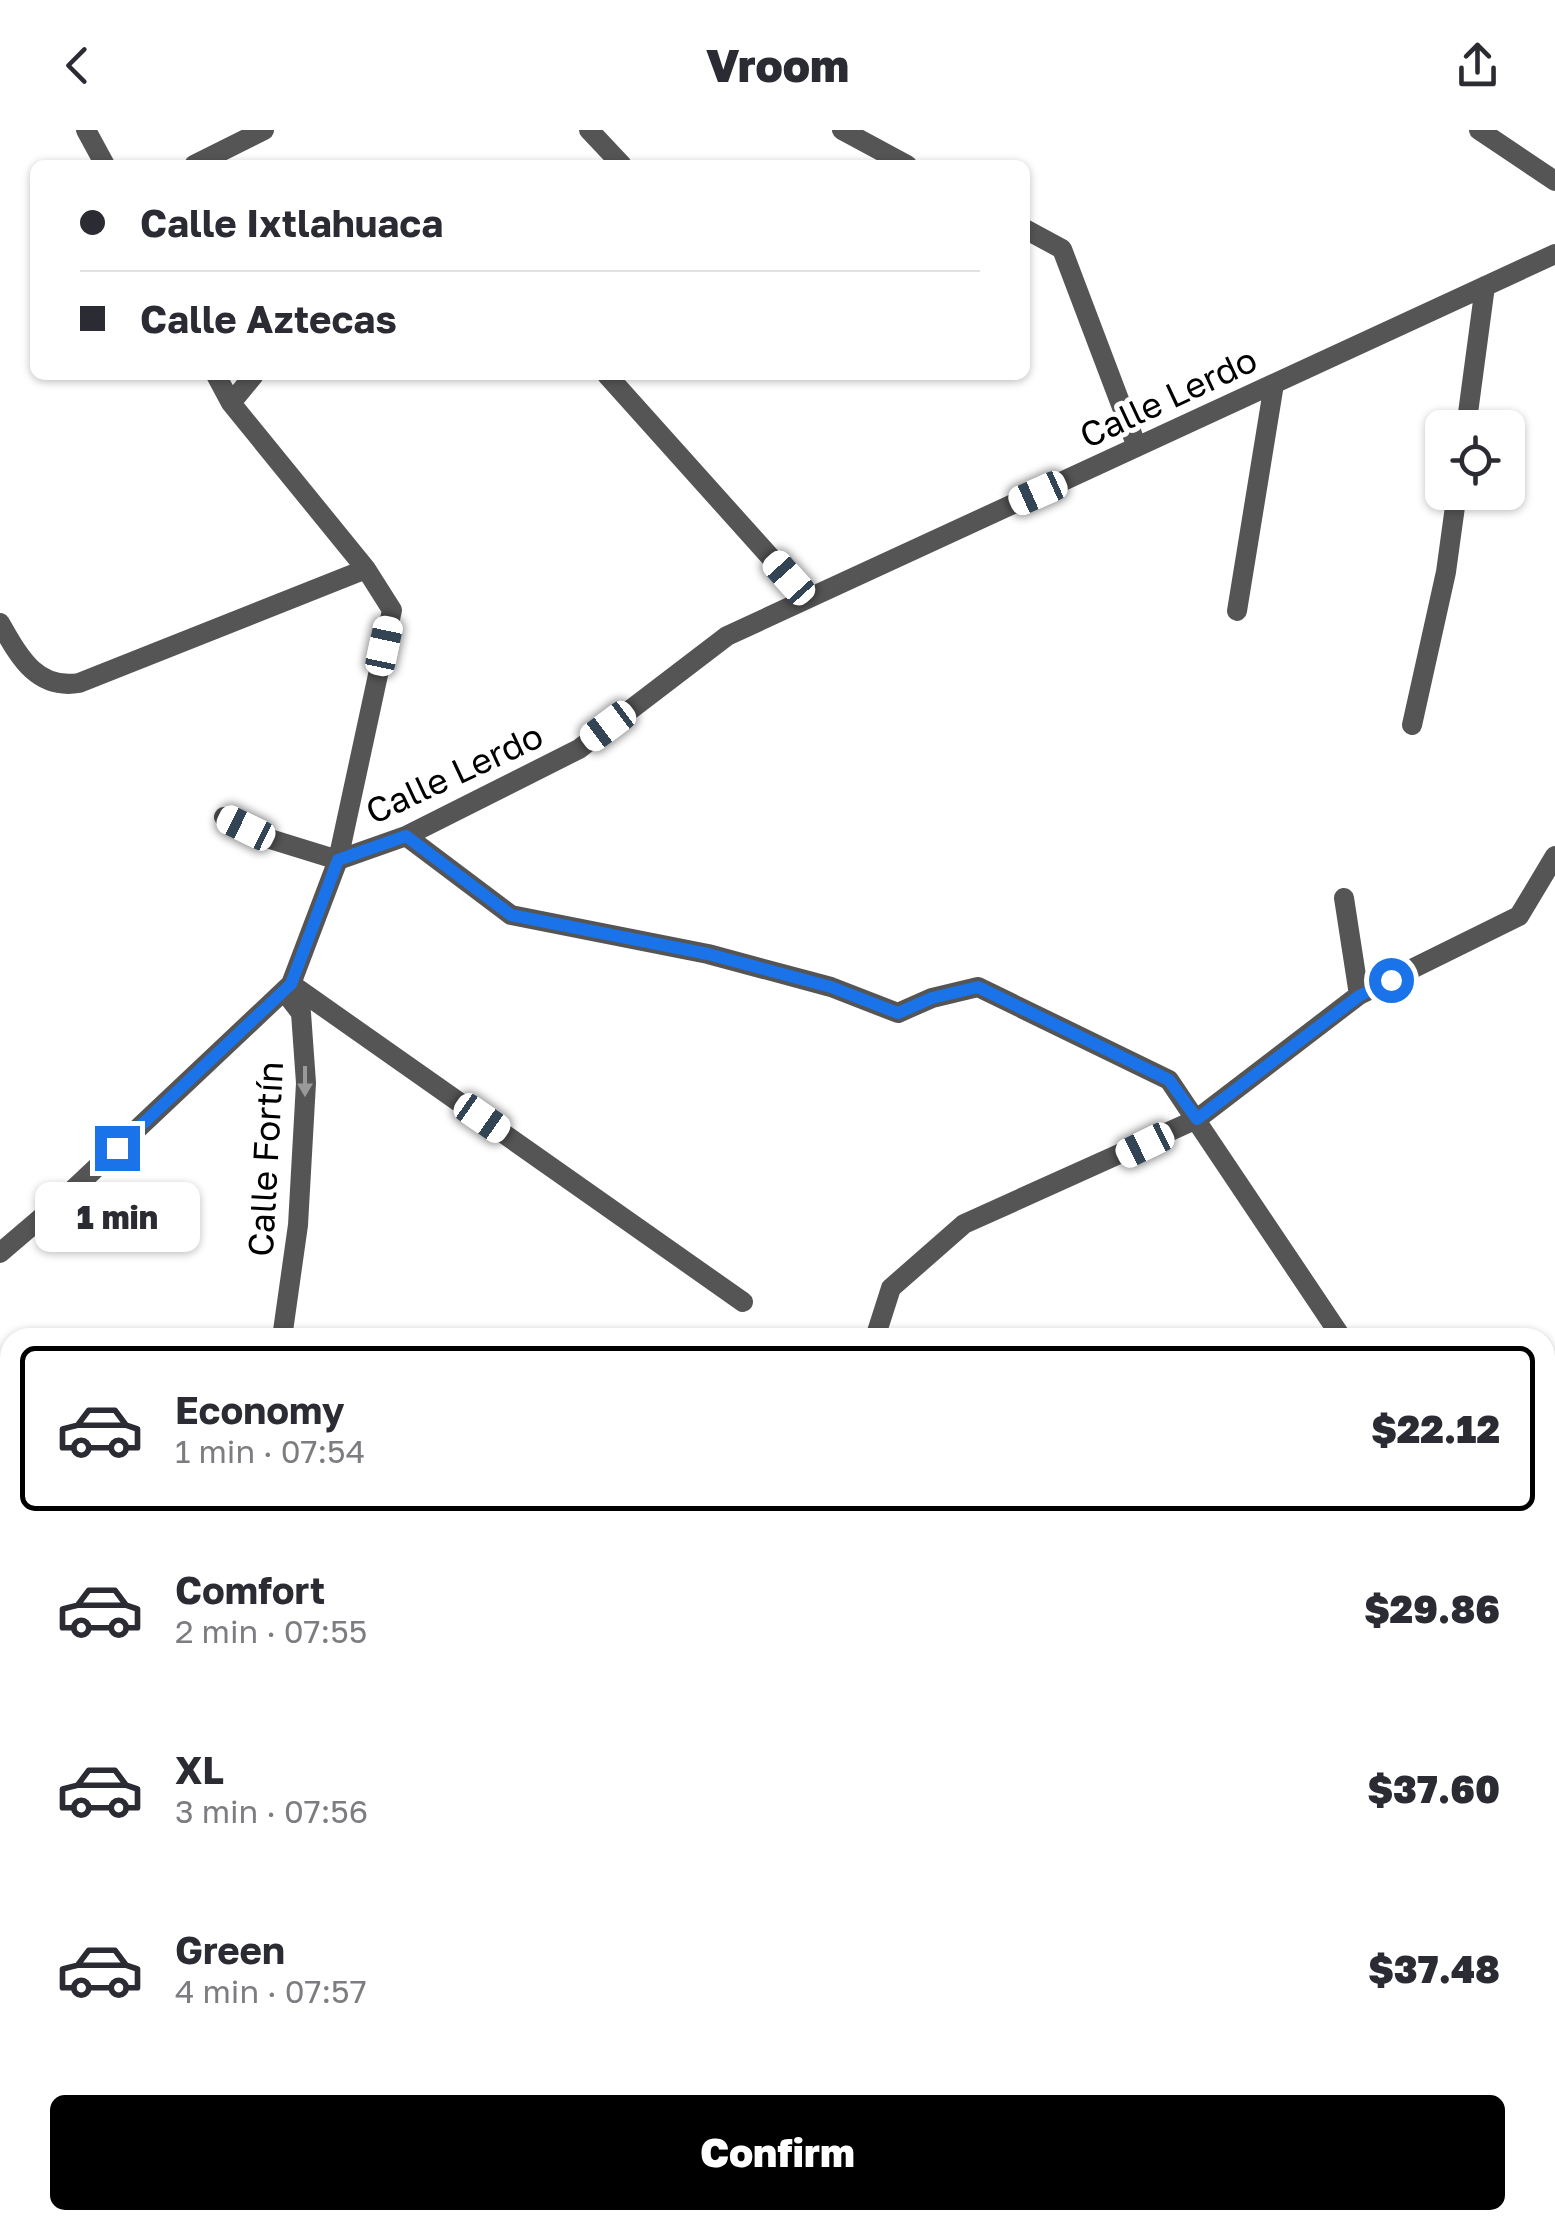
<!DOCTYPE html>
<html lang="en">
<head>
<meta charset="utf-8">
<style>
	:root { --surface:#fff; --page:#f2f2f3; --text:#2b2b33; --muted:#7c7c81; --line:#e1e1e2; --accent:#000 }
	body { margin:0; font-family:"Golos Text",sans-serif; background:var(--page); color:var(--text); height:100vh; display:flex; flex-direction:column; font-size:38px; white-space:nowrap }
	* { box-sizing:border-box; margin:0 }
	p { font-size:32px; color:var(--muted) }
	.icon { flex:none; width:55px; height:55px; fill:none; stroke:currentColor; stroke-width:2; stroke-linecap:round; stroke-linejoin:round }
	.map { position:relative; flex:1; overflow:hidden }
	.drawer { position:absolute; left:0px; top:1198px; width:1555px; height:902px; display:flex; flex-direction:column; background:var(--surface); border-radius:30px 30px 0 0; box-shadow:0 2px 8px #0004 }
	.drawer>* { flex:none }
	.guide { position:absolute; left:30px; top:30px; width:1000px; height:220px; border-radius:15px; box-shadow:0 2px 8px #0004; display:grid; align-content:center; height:220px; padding:0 50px; background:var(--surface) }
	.controls { position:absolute; left:1425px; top:280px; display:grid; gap:20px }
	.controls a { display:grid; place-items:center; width:100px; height:100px; border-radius:15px; background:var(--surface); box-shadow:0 2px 8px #0004; font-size:50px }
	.end { position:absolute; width:45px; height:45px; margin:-22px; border:12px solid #1a73e8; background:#fff; box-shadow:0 0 0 5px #fff }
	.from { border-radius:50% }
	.bubble { position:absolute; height:70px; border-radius:15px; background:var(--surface); box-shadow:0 2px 8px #0004; font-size:32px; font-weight:800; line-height:70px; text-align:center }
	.car { position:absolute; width:30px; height:60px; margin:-30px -15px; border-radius:12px; box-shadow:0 0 8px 2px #0007; background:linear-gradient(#fff 24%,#345 0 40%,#fff 0 76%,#345 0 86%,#fff 0) }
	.guide b { display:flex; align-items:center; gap:35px; height:95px; font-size:38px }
	.guide b+b { border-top:2px solid var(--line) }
	.guide i { width:25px; height:25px; background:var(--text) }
	ul { padding:18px 0 0; list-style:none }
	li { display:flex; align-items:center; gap:30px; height:165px; margin:0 20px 15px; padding:0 30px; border:5px solid transparent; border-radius:15px }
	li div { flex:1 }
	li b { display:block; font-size:38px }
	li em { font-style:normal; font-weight:800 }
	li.selected { border-color:var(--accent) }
	li>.icon { width:90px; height:90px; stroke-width:1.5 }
	.cta { display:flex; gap:20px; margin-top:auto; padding:20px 50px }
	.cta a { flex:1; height:115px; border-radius:15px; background:var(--accent); color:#fff; font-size:40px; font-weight:800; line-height:115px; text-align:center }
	header { display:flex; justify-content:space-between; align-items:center; height:130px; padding:0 50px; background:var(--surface); font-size:45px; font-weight:800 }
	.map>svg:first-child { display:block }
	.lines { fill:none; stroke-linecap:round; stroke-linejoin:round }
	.path { stroke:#777; stroke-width:6; stroke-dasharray:2.5 5; stroke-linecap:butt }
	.street { stroke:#555; stroke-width:20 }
	.oneway { fill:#999 }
	.route { stroke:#1a73e8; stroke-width:12 }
	.labels { text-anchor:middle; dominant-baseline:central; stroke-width:10; stroke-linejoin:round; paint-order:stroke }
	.street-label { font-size:35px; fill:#000; stroke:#fff }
</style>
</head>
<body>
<header><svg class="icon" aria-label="back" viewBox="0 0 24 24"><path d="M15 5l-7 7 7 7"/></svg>Vroom<svg class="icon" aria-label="share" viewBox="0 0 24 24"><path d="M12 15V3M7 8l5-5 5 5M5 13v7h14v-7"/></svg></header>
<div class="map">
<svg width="1555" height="2098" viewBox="0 0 1555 2098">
	<rect width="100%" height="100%" fill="#fff"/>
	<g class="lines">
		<path class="path" d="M1004 2090 1005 2098"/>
		<path class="street" d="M86 0 105 35
			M589 0 622 35
			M842 0 907 35
			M1479 0 1555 51
			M194 35 264 0
			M1025 99 1062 119 1137 317
			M607 245 807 468
			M231 273 254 245
			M1466 298 1485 156
			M1237 481 1274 254
			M0 493C19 526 36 560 79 553L366 439
			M1412 595 1446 442 1457 362
			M224 687 270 709 338 730
			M406 706 511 785 708 824 831 857 898 883 932 868 978 857 1169 950 1342 1208
			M338 730 406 706 579 619 727 506 1555 124
			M1344 768 1359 865
			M291 854 743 1172
			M0 1123 62 1070 291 854 338 730 392 480 366 439 231 273 216 245
			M282 1208 298 1095 306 953 301 883 284 861
			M875 1208 891 1158 964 1094 1197 989 1359 865 1519 786 1555 726
			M1545 1453 1555 1463
			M1545 1652 1555 1648
			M0 1846 10 1898
			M1545 2004 1555 2001
			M0 2049 10 2047
			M296 2090 297 2098
			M500 2090 509 2098
			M627 2098 628 2090"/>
	</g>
	<defs><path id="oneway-solid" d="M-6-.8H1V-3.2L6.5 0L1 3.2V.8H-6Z" transform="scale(2.5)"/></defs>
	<use class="oneway" href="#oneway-solid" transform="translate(305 951) rotate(90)"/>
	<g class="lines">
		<path class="route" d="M117 1018 291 854 338 730 406 706 511 785 708 824 831 857 898 883 932 868 978 857 1169 950 1197 989 1359 866 1391 850"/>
	</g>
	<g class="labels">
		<g class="street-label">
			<text transform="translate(1168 267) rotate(-25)">Calle Lerdo</text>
			<text transform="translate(454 643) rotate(-25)">Calle Lerdo</text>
			<text transform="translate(265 1029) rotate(-87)">Calle Fortín</text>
		</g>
	</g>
</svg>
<div class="controls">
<a><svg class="icon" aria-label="locate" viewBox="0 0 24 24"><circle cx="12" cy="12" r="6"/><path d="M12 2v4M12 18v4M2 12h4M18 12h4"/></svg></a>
</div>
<i class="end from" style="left:1391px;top:850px"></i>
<i class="end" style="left:117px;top:1018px"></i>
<div class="bubble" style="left:35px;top:1052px;width:165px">1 min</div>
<i class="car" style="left:1038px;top:363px;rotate:246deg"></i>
<i class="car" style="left:789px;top:448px;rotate:318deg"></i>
<i class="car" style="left:384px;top:516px;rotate:12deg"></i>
<i class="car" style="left:608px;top:596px;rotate:233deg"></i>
<i class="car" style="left:246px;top:698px;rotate:296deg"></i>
<i class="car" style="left:482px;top:988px;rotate:125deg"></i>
<i class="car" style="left:1145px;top:1015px;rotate:244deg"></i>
<div class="guide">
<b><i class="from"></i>Calle Ixtlahuaca</b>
<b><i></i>Calle Aztecas</b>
</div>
<section class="drawer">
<ul>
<li class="selected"><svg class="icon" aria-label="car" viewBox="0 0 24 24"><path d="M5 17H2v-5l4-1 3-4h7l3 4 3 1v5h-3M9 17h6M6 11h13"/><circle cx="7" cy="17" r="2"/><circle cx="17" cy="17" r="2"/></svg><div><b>Economy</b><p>1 min · 07:54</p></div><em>$22.12</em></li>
<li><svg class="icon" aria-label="car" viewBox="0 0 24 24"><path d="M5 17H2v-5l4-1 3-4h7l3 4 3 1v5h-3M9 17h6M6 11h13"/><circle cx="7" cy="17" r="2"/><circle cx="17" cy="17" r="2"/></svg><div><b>Comfort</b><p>2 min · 07:55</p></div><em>$29.86</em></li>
<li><svg class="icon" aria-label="car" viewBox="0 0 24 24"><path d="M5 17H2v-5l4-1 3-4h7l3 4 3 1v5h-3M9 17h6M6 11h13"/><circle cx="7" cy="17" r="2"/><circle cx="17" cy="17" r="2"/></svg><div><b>XL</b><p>3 min · 07:56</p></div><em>$37.60</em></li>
<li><svg class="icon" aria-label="car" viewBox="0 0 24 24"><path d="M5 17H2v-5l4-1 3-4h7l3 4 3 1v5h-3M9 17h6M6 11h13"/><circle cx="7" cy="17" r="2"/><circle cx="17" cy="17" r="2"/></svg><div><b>Green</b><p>4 min · 07:57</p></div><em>$37.48</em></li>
</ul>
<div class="cta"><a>Confirm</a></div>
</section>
</div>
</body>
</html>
